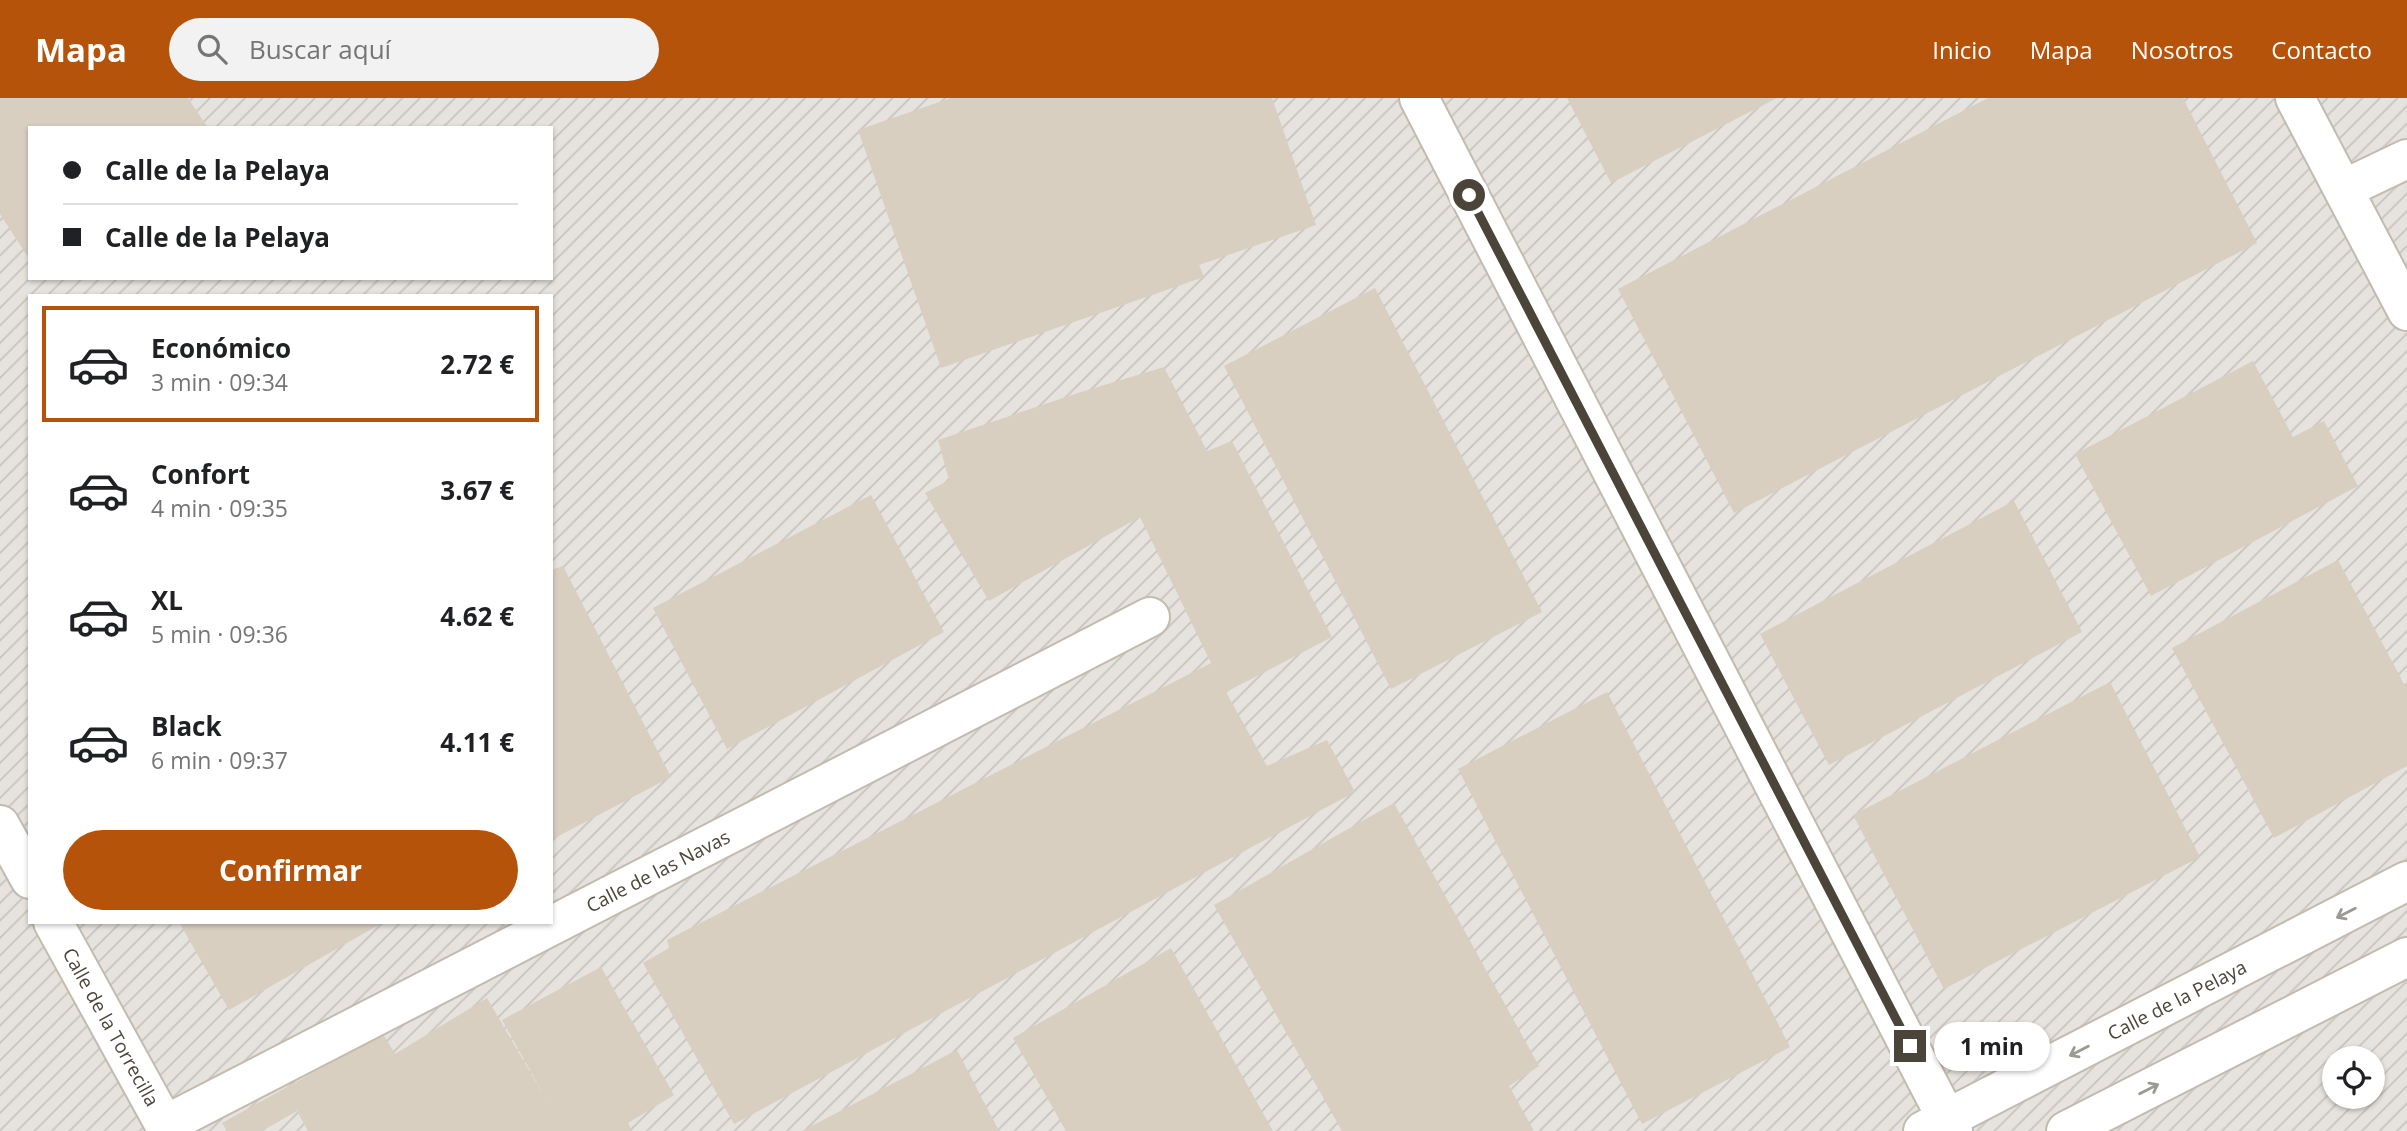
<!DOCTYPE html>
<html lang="es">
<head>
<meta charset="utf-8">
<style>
	:root { --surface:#fff; --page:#f2f2f2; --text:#202124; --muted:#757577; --line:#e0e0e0; --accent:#b45309 }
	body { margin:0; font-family:"Open Sans",sans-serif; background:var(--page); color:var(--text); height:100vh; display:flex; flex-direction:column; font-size:26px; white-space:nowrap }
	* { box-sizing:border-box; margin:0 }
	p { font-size:23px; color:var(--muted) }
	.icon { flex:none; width:38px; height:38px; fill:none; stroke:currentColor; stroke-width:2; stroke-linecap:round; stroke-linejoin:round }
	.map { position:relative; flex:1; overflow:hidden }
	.panel { position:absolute; left:28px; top:196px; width:525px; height:630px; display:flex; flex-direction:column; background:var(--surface); border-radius:0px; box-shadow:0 2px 5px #0004 }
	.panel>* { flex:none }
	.hud { position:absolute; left:28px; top:28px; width:525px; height:154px; border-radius:0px; box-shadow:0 2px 5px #0004; display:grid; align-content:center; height:154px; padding:0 35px; background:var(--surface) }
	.controls { position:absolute; left:2322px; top:948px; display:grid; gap:14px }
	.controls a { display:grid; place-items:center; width:63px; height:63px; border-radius:50%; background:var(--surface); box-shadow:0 2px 5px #0004; font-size:35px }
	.end { position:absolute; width:32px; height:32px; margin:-16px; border:9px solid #4b4439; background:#fff; box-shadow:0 0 0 4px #fff }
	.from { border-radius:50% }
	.bubble { position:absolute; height:49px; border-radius:24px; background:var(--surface); box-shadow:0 2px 5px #0004; font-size:23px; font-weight:700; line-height:49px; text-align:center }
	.hud b { display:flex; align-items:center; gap:24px; height:66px; font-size:26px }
	.hud b+b { border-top:2px solid var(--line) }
	.hud i { width:18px; height:18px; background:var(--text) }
	ul { padding:12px 0 0; list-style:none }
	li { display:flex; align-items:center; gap:21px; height:116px; margin:0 14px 10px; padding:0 21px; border:4px solid transparent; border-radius:0px }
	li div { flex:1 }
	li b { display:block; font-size:26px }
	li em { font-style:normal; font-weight:700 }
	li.on { border-color:var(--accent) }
	li>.icon { width:63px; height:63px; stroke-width:1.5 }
	.cta { display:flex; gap:14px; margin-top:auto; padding:14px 35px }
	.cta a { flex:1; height:80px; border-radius:42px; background:var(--accent); color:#fff; font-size:28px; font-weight:700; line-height:80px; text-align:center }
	header { display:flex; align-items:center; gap:42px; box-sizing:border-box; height:98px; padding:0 35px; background:var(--accent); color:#fff }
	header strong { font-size:33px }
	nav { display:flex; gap:38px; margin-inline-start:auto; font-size:24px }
	.search { width:490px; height:63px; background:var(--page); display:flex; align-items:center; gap:18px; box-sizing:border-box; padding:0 24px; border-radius:38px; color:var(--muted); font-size:26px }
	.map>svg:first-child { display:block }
	.industrial { fill:url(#industrial-furrows); fill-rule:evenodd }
	.building { fill:#d8cfc1 }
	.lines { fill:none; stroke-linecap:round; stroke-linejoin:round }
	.minor-casing { stroke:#c2bbae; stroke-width:42 }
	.minor { stroke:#fff; stroke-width:38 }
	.oneway { stroke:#9c9892 }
	.route { stroke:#4b4439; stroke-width:9 }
	.labels { text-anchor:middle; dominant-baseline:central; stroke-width:5; stroke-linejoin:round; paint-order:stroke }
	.street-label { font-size:19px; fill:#4b4439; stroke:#fff }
</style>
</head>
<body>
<header>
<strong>Mapa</strong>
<div class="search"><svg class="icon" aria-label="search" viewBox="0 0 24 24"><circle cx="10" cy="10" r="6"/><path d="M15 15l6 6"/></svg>Buscar aquí</div>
<nav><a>Inicio</a><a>Mapa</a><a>Nosotros</a><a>Contacto</a></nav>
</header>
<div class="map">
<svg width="2407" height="1033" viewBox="0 0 2407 1033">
	<defs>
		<pattern id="industrial-furrows" width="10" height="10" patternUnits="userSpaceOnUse" patternTransform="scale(1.75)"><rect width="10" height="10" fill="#e6e2dd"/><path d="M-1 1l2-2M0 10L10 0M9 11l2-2" fill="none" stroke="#c7c3be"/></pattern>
	</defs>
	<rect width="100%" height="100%" fill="#f6f3ec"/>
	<path class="industrial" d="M0 0H2407V1033H0ZM30 30H551V180H30ZM30 198H551V824H30ZM2334 961H2373V999H2334Z"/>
	<path class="building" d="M0 0H188L208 30H30V162L0 116Z
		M951 0H1272L1316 127 1199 167 1204 179 941 270 858 32Z
		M1567 0H1777L1611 85Z
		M1988 0H2183L2257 145 1734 415 1618 191Z
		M1375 190 1542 514 1391 591 1224 268Z
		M2253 263 2293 339 2324 323 2358 388 2151 498 2075 356Z
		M1164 269 1207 353 1232 343 1332 539 1226 594 1267 668 1327 642 1355 694 734 1026 643 865 669 850 667 842 1211 565 1140 419 989 503 925 395 949 382 938 342 1081 294Z
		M871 397 944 534 727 651 653 510Z
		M2014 403 2082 534 1829 667 1760 536Z
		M2338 462 2404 586 2407 585V668L2274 740 2172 550Z
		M563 468 671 679 551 742V472Z
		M2110 584 2200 759 1944 891 1853 717Z
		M1607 594 1790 949 1642 1026 1458 671Z
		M1394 705 1539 968 1509 988 1534 1033H1342L1214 807Z
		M179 824H384L229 912Z
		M1171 850 1273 1033H1066L1013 940Z
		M601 869 674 997 628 1025 632 1033H308L297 1013 262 1033H227L222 1025 383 936 395 956 487 900 547 1003 502 922Z
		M957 952 999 1033H802Z"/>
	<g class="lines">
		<defs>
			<path id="minor" d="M1419 0 1953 1033
				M2295 0 2407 213
				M2344 91 2407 61
				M0 727 30 781
				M53 824 168 1033
				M165 1027 1150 519
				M1923 1033 2407 783
				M2066 1033 2407 859"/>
		</defs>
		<use href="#minor" class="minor-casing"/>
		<use href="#minor" class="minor"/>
	</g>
	<defs><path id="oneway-shaft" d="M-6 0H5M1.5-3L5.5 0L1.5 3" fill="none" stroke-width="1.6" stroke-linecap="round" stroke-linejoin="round" transform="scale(1.75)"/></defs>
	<g class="oneway">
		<use href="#oneway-shaft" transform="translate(2346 815) rotate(153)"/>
		<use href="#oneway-shaft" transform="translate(2079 953) rotate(153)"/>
		<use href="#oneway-shaft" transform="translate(2149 991) rotate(-27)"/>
	</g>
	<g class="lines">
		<path class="route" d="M1469 97 1910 948"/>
	</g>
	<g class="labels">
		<g class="street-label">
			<text transform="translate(658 773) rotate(-27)">Calle de las Navas</text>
			<text transform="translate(2177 902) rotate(-27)">Calle de la Pelaya</text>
			<text transform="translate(111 929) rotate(61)">Calle de la Torrecilla</text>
		</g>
	</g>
</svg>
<div class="controls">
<a><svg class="icon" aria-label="locate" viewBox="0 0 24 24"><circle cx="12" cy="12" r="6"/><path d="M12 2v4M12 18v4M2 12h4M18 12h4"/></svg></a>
</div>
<i class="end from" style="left:1469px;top:97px"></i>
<i class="end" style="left:1910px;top:948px"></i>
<div class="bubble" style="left:1934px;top:924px;width:116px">1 min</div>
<div class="hud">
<b><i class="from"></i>Calle de la Pelaya</b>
<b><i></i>Calle de la Pelaya</b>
</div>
<section class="panel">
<ul>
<li class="on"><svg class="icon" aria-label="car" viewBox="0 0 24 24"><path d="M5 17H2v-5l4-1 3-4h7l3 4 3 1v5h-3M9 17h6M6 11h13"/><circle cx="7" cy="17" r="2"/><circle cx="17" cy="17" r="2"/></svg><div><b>Económico</b><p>3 min · 09:34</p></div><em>2.72 €</em></li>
<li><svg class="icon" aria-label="car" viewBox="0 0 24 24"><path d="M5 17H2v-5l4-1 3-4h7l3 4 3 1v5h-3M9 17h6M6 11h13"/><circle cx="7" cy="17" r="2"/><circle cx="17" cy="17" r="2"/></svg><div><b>Confort</b><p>4 min · 09:35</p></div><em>3.67 €</em></li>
<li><svg class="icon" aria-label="car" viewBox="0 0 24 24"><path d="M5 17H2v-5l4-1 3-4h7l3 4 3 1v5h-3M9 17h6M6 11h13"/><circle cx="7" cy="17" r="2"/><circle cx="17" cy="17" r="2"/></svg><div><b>XL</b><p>5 min · 09:36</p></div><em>4.62 €</em></li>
<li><svg class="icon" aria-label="car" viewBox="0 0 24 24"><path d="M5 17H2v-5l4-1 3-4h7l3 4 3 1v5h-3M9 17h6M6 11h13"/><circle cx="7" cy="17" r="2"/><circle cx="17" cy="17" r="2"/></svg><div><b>Black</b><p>6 min · 09:37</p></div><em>4.11 €</em></li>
</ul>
<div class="cta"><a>Confirmar</a></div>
</section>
</div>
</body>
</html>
